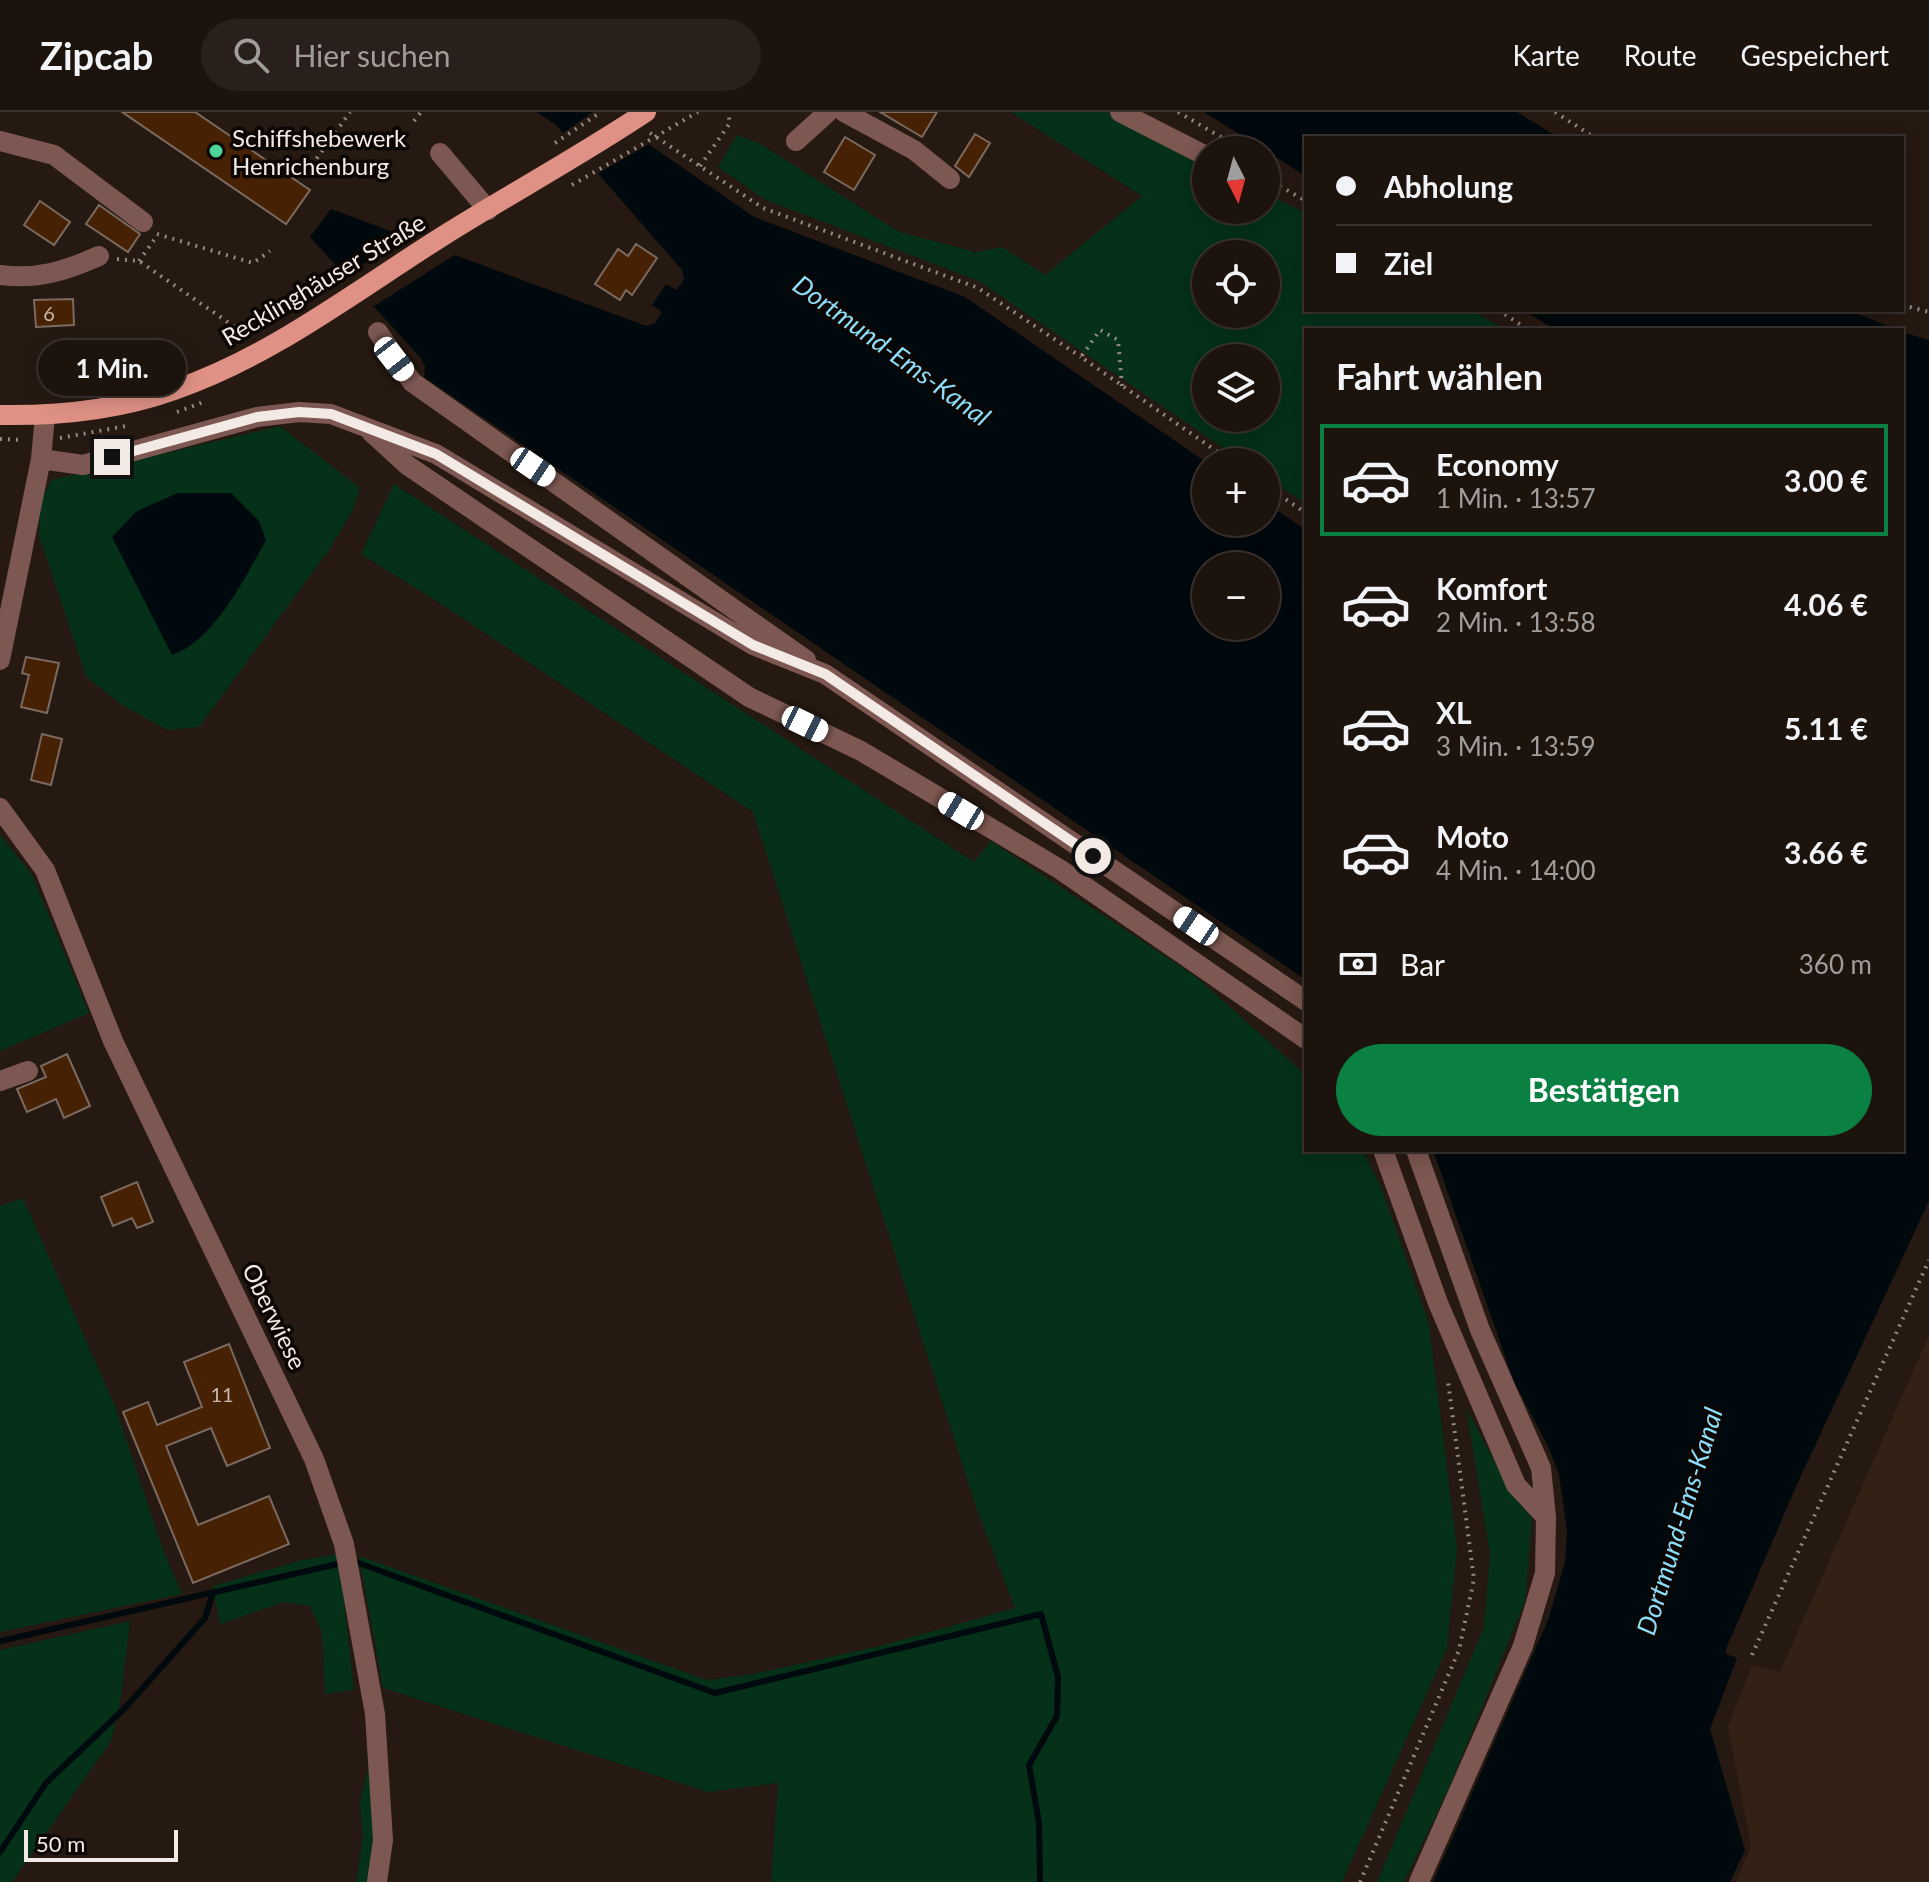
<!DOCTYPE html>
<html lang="de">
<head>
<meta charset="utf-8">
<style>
	:root { --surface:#1c130d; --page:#29201b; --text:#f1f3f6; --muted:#a09e9d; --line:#3a322e; --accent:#0b8043 }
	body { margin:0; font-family:Lato,sans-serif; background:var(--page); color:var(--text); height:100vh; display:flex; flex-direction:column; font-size:30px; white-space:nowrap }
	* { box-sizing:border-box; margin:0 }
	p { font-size:26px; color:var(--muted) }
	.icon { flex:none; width:44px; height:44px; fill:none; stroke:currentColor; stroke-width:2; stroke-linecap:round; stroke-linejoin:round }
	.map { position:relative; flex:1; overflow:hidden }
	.details { position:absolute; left:1304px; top:216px; width:600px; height:824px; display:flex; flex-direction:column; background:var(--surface); border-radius:0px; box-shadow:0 4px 20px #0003,0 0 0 2px var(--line) }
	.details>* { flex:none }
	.hud { position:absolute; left:1304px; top:24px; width:600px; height:176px; border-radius:0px; box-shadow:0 4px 20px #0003,0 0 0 2px var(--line); display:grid; align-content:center; height:176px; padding:0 32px; background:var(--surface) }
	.needle { width:52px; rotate:174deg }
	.controls { position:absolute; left:1192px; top:24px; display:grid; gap:16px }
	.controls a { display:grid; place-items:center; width:88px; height:88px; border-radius:50%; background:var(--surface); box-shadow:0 4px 20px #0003,0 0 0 2px var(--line); font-size:40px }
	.scale { position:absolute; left:24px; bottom:20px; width:154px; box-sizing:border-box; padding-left:8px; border:4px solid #f4eae5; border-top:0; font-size:22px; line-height:28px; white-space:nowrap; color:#f4eae5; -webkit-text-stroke:6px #0b0604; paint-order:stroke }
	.end { position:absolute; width:36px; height:36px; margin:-18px; border:10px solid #f4eae5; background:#111; box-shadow:0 0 0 4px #111 }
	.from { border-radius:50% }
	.bubble { position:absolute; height:56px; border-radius:28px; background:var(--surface); box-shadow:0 4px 20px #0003,0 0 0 2px var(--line); font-size:26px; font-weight:700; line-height:56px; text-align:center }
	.car { position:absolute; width:24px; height:48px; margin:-24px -12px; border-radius:10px; box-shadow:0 0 6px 2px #0007; background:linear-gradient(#fff 24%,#345 0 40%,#fff 0 76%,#345 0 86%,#fff 0) }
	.hud b { display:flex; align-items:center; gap:28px; height:76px; font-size:30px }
	.hud b+b { border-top:2px solid var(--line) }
	.hud i { width:20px; height:20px; background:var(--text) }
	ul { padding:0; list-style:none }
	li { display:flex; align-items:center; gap:24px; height:112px; margin:0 16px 12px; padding:0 16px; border:4px solid transparent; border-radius:0px }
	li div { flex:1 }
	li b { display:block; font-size:30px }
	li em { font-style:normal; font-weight:700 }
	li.selected { border-color:var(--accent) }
	li>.icon { width:72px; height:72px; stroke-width:1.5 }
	h2 { padding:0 32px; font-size:36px; line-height:96px }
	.pay { display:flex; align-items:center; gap:20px; height:88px; padding:0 32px; font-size:30px }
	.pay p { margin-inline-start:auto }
	.cta { display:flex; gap:16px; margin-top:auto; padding:16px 32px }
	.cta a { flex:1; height:92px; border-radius:48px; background:var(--accent); color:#fff; font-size:32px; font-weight:700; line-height:92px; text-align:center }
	header { display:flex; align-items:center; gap:48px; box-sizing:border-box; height:112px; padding:0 40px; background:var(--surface); border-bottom:2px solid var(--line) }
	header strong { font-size:38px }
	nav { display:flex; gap:44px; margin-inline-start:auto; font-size:28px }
	.search { width:560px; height:72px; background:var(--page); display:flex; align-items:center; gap:20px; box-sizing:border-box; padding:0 28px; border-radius:44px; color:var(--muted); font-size:30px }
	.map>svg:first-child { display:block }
	.built { fill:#332115 }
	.green { fill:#043118; fill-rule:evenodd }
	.water { fill:#00090e; fill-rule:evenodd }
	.pier { fill:#261911 }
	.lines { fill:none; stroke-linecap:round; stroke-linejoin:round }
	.stream { stroke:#00090e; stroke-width:6 }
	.building { fill:#472104; stroke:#7a6a60; stroke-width:2 }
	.path { stroke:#948983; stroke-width:4; stroke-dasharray:2 6; stroke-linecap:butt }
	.minor { stroke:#7d5751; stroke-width:20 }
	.major { stroke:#e09185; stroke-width:20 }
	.route { stroke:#f4eae5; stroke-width:10 }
	.poi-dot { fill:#4ed399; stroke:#0b0604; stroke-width:3 }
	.labels { text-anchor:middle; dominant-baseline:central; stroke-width:7; stroke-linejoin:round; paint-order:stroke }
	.number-label { font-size:20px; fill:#c9b8ad }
	.poi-label { font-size:24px; fill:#f4eae5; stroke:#0b0604; text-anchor:start }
	.street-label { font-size:24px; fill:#f4eae5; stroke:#0b0604 }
	.water-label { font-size:26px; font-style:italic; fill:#8cddf8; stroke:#0b0604 }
</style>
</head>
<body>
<header>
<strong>Zipcab</strong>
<div class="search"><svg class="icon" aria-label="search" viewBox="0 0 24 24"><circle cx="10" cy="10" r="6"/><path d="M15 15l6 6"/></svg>Hier suchen</div>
<nav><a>Karte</a><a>Route</a><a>Gespeichert</a></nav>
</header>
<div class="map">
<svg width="1929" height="1770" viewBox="0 0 1929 1770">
	<rect width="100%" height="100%" fill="#261911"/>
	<path class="built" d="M1929 1223V1770H1736L1751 1734 1728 1615 1752 1553 1780 1560Z"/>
	<path class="green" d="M1011 0H1107L1206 52V98H1266V82L1306 101V198H1472L1505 218H1306V392L1266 365V350H1244L979 169 766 88 718 55 737 23 759 31 899 120 976 140 1002 135 1045 163 1142 84ZM1206 142H1266V202H1206ZM1206 246H1266V306H1206Z
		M280 314 360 376 352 400 329 438 199 615 167 618 119 591 86 564 39 423 40 389 52 368Z
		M394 372 974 750 991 729 1195 864 1306 963V1038H1363L1382 1078 1429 1212 1457 1436 1447 1536 1342 1770H771L778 1671 708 1680 383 1576 359 1444 707 1568 748 1563 880 1534 1015 1496 977 1398 753 700 446 495 361 442Z
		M0 723 31 761 89 901 0 939Z
		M23 1086 115 1294 163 1438 182 1482 0 1520V1094Z
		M1466 1296 1508 1375 1532 1407 1525 1489 1449 1676 1404 1770H1377L1484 1515 1490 1442Z
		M339 1442 354 1578 325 1582 322 1521 310 1494 284 1490 220 1512 213 1474 302 1448Z
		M130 1509 121 1586 111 1629 12 1770H0V1538Z
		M369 1653 374 1660 372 1770H356L363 1726 360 1689Z"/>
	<path class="water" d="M536 0H602L754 105 965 185 1206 350V410H1266V391L1306 418V868L424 265 425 255 420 245 310 125 331 97 646 214 655 211 662 200 652 193 666 172 676 178 684 168 682 158 556 13ZM1206 454H1266V514H1206Z
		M1204 0H1517L1559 26H1306V64Z
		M1523 198H1849L1897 218H1556Z
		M1902 220 1929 228V1089L1798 1370 1726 1537V1542L1737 1546 1710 1617 1745 1738 1730 1770H1433L1548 1508 1565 1450 1567 1419 1559 1362 1548 1334 1514 1270 1433 1038H1902Z
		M178 381H231L259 409 266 428C245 466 214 529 172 543L112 425 137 399Z"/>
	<path class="pier" d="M593 0H609L653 30 595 63 560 23Z
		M409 123 458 141 371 196 342 165Z"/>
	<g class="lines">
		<path class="stream" d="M353 1449 715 1581 1041 1502 1058 1565 1057 1604 1029 1653 1039 1711 1040 1770
			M0 1529 342 1451
			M0 1740 46 1671 125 1596 205 1506 213 1481"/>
	</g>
	<path class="building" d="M122 0H195L310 78 286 112Z
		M880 0H937L922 25Z
		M975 22 990 31 969 65 955 54Z
		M845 25 875 43 854 78 824 60Z
		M40 89 70 110 54 133 24 113Z
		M99 93 140 122 128 140 86 112Z
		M636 132 657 146 632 183 626 178 620 188 595 172 618 137 628 144Z
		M73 187 74 213 36 215 34 188Z
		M26 545 59 551 47 601 21 595 29 563 22 561Z
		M42 622 62 627 51 673 31 668Z
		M67 942 90 994 64 1006 56 987 27 1000 17 977 46 965 41 954Z
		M137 1070 153 1110 137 1116 132 1106 113 1114 101 1085Z
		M229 1232 270 1336 227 1354 211 1316 166 1334 198 1413 269 1384 289 1432 193 1471 123 1300 148 1290 157 1313 202 1295 184 1250Z"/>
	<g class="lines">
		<path class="path" d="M1178 0 1243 38
			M1555 0 1595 26
			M414 9 421 0
			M650 21 763 96 978 176 1081 245
			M555 31 601 0
			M312 53 350 0
			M700 54 730 11 728 0
			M1266 66 1306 89
			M572 73 698 0
			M157 122 253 151 270 139
			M117 147 139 149 248 224
			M139 149 154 128
			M1902 193 1929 200
			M1498 198 1529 218
			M1122 274 1118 228 1100 218 1081 245 1232 350
			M177 300 206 289
			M60 326 126 314
			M0 327 23 328
			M1266 374 1306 401
			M1752 1543 1929 1148
			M1360 1770 1459 1538 1474 1467 1448 1269"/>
		<path class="minor" d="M844 0 914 38 950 67
			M1120 0 1206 44
			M0 29 54 43 143 110
			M796 29 828 0
			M440 41 488 98
			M0 163C37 168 65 159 99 144
			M378 220 412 270 806 548
			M371 320 407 353 749 585 861 639 1061 758 1306 927
			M41 347 83 353 257 305 299 300 331 302 436 342 753 533 825 562 1306 889
			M0 548 41 347 45 303
			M0 696 45 758 113 929 314 1347 344 1432 375 1602 383 1728 377 1770
			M0 969 28 959
			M1383 1038 1438 1191 1516 1373 1546 1405
			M1416 1038 1480 1218 1541 1356 1546 1405 1545 1461 1523 1534 1419 1770"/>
		<path class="major" d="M0 303C59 304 118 298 174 278 271 245 357 178 443 124 510 82 580 44 646 0"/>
	</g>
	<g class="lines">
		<path class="route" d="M112 345 257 305 299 300 331 302 436 342 753 533 825 562 1093 744"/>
	</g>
	<circle class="poi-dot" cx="216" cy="39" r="8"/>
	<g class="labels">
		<g class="number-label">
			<text x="49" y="201">6</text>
			<text x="222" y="1282">11</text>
		</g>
		<g class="poi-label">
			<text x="232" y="25">Schiffshebewerk<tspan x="232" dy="28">Henrichenburg</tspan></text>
		</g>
		<g class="street-label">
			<text transform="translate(323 167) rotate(-31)">Recklinghäuser Straße</text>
			<text transform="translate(275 1204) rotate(64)">Oberwiese</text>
		</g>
		<g class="water-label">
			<text transform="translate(892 238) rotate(36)">Dortmund-Ems-Kanal</text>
			<text transform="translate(1679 1409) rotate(-73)">Dortmund-Ems-Kanal</text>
		</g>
	</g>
</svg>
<div class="controls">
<a><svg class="needle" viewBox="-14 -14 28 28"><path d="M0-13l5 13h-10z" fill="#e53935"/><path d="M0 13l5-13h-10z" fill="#a09e9d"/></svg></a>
<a><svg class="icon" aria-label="locate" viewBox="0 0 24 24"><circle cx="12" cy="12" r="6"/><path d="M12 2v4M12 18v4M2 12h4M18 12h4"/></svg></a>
<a><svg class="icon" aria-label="layers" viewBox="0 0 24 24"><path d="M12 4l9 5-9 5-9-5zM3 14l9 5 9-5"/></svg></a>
<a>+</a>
<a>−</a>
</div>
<div class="scale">50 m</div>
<i class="end from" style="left:1093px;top:744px"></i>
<i class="end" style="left:112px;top:345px"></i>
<div class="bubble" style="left:38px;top:228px;width:148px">1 Min.</div>
<i class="car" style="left:394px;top:247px;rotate:142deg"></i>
<i class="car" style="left:533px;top:355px;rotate:124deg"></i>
<i class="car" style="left:805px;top:612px;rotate:116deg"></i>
<i class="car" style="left:961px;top:699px;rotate:301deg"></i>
<i class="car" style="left:1196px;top:814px;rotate:304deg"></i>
<div class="hud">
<b><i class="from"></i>Abholung</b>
<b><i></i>Ziel</b>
</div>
<section class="details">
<h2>Fahrt wählen</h2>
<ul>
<li class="selected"><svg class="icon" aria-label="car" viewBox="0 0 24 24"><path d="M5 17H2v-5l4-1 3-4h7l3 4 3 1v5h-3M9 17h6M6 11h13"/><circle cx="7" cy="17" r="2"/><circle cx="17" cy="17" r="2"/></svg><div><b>Economy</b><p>1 Min. · 13:57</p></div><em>3.00 €</em></li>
<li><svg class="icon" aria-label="car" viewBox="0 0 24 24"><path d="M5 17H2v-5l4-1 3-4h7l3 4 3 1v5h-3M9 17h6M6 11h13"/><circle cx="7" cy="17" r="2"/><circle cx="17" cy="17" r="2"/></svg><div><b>Komfort</b><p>2 Min. · 13:58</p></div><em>4.06 €</em></li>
<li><svg class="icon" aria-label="car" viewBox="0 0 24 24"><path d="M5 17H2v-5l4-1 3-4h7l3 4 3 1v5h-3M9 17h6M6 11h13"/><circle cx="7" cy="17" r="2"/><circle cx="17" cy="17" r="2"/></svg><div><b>XL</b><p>3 Min. · 13:59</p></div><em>5.11 €</em></li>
<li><svg class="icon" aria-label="car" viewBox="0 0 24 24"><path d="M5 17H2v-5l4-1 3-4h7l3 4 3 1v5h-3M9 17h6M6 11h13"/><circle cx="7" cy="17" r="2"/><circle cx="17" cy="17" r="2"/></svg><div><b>Moto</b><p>4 Min. · 14:00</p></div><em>3.66 €</em></li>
</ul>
<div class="pay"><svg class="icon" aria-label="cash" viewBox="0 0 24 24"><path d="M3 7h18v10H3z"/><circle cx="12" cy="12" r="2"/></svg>Bar<p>360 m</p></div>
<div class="cta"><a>Bestätigen</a></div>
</section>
</div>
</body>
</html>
